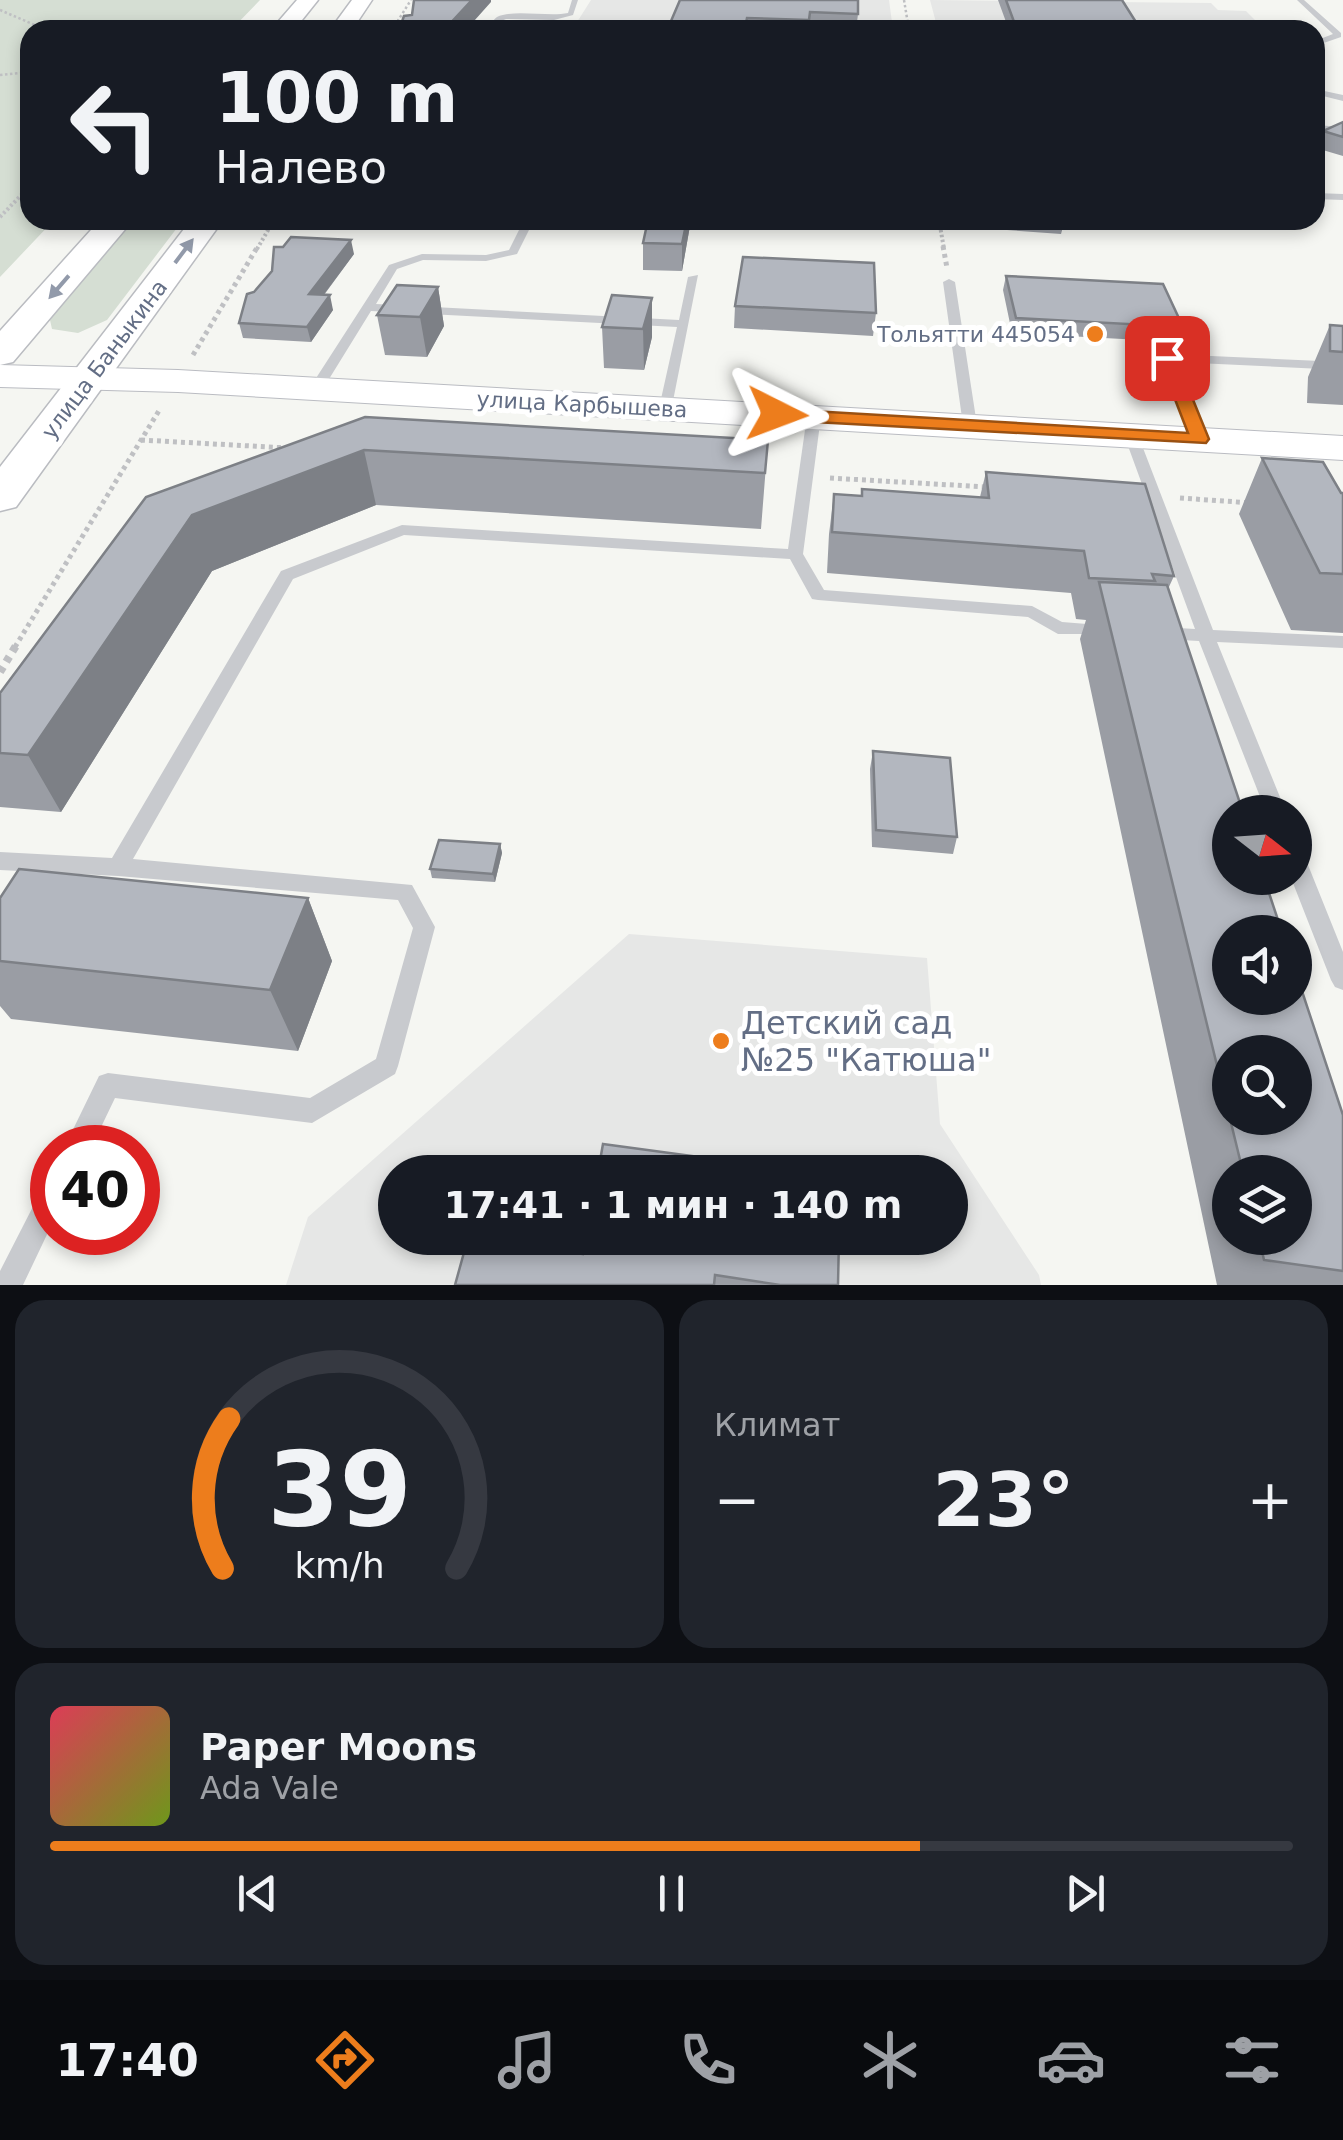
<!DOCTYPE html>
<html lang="ru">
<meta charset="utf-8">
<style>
body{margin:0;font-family:"DejaVu Sans",sans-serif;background:#20242c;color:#f1f3f6;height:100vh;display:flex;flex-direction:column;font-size:38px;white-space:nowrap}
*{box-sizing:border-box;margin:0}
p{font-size:32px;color:#9ea1a6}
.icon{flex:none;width:55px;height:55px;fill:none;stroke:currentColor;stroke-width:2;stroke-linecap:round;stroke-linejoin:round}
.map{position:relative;height:1285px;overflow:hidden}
.details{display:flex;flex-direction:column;gap:15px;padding:15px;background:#0d0f14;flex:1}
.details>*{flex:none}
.banner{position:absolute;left:20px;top:20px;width:1305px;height:210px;border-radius:30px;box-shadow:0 5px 15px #0003;background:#171b24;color:#f1f3f6;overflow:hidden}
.needle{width:65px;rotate:107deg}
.controls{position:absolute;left:1212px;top:795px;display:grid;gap:20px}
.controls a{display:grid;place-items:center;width:100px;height:100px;border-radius:50%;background:#171b24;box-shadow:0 5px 15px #0003;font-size:50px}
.speed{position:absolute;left:30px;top:1125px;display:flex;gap:20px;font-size:50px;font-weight:700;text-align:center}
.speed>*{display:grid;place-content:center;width:130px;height:130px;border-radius:50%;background:#171b24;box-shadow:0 5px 15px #0003;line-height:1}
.speed .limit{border:15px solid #d22;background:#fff;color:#111}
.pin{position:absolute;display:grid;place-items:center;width:85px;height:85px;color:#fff;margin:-42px;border-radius:20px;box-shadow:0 5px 15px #0006}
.me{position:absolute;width:110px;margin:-55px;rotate:93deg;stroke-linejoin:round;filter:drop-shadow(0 0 8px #0008)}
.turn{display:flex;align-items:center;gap:35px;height:210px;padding:0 30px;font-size:45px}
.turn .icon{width:130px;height:130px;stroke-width:2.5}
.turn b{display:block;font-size:70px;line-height:85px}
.big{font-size:75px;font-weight:700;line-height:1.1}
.details .tile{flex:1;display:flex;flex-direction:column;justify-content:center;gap:15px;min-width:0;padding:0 35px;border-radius:30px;background:#20242c}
.details .dial{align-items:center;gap:0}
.dial svg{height:260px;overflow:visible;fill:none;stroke:#363941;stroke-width:7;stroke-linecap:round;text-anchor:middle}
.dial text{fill:#f1f3f6;stroke:none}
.song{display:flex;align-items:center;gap:30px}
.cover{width:120px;height:120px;border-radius:15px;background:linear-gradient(135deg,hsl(350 70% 55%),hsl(80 70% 35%))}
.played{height:10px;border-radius:5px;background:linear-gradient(90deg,#ed7d1c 70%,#363941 70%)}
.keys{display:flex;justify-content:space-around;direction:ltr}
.heat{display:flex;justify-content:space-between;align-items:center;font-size:55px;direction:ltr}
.details .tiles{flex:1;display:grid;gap:15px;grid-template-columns:1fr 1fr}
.tile:last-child{grid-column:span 2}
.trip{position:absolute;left:378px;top:1155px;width:590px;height:100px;border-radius:50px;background:#171b24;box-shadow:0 5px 15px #0003;font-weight:700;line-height:100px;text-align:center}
.tabs{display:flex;height:160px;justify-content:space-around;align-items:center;background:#090b0e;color:#9ea1a6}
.tabs .icon{width:70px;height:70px}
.tabs .current{color:#ed7d1c}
.tabs b{font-size:45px;color:#f1f3f6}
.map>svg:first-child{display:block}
.built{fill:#e6e7e6;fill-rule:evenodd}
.green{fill:#d5ded3}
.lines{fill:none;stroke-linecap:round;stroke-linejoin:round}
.secondary-casing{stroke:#babcc2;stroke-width:2}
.primary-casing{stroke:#babcc1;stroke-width:3}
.path-far3{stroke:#bfc0c3;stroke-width:2.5;stroke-dasharray:2.5 2.5;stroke-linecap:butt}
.path-far2{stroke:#bfc0c3;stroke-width:4;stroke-dasharray:2.5 2.5;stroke-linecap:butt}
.path-far1{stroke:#bfc0c3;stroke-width:5;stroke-dasharray:4 4;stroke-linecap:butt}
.path{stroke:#bfc0c3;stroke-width:8;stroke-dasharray:6 6;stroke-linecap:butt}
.lane{fill:#c8cace;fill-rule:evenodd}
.secondary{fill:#fff;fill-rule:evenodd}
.primary{fill:#fff;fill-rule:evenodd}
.wall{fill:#9a9da4;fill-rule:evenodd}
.shaded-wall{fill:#7d8086}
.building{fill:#b3b7bf;stroke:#7d8086;stroke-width:2.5;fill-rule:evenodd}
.oneway{fill:#929aaa}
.route{fill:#ed7d1c;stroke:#9a5112;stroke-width:2.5}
.poi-dot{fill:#ed7d1c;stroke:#fff;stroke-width:4}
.labels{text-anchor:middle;stroke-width:10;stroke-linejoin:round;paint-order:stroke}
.far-poi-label{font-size:22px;fill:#636e85;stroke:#fff;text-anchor:end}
.far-street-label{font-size:22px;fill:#636e85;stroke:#fff}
.near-poi-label{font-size:32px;fill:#636e85;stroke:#fff;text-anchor:start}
</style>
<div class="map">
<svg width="1343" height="1285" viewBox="0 0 1343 1285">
<rect width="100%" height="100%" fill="#f5f6f2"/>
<path class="built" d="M591 0H889L893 30H572Z
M930 0 1211 3 1218 10 1246 11 1261 26 1248 30H938Z
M629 934 927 958 940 1124 1039 1275 1041 1285H286L308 1217ZM395 1172H950V1238H395Z"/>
<path class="green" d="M0 0H260L231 30H30V220H54L0 277Z
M133 220H183L107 320 78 333 52 329 50 320Z"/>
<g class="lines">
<g class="secondary-casing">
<path id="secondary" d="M0 365 178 370 1343 436V460L178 392 0 387Z"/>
</g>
<g class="primary-casing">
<path id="primary" d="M297 0H318L294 30H271Z
M352 0H372L352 30H330Z
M100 220H133L13 362 0 365V331Z
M191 220H223L16 507 0 511V467Z"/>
</g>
<path class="path-far3" d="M904 0 909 30
M0 10 46 30
M392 30 411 0
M0 75 30 72"/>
<path class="path-far2" d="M0 217 30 186
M939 220 944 249
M257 249 274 220"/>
<path class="path-far1" d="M943 246 947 268
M193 355 258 246
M141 440 288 448
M830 478 987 487
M1180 498 1252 503
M15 647 160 409"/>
<path class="path" d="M0 672 17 644"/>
<path class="lane" d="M572 0H578L573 15 554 20 506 19 501 21 493 30H485C488 27 494 19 497 17 512 9 549 17 568 13Z
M1297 0H1304L1341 33V37L1315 46V41L1333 34Z
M1315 89 1343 95V101L1315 94Z
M1315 125 1343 127V133L1315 131Z
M1315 193 1343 194V200L1315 199Z
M524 220H534L517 254 486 261 423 260 397 269 376 304 679 320 688 277 698 275 671 411 666 412 659 408 677 327 371 311 321 392H311L309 389 389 265 422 254 486 255 509 250Z
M949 279 955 282 977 425 970 429 963 425 943 282Z
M1167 354 1343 362V370L1175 362 1207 439 1200 443 1193 439 1161 358Z
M814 412 821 416 803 554 824 590 1032 606 1062 622 1112 626 1115 630 1112 634H1058L1028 617 818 600 812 599 790 559 404 535 293 579 133 859 412 885 435 927 398 1066 395 1074 312 1123 115 1098 91 1148H64L99 1076 108 1073 310 1098 376 1059 413 928 398 900 118 876 0 870V852L112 858 281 571 402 525 788 549 807 416Z
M1131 431 1138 435 1213 630 1343 636V648L1217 642 1286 812H1266L1199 641 1162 639 1153 633 1162 627 1195 629 1124 435Z
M1295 851 1302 854 1306 860 1343 952V990L1335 987 1331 980 1291 878H1295Z
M52 1183V1224L23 1285H0V1271L43 1187Z"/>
<use href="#secondary" class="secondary"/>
<use href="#primary" class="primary"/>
</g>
<path class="wall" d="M680 0 858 14 856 30H671V21Z
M998 0H1122L1141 30H1009Z
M1343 122V156L1316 148 1323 131Z
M648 220H691L682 271 643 270V243Z
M1005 220H1060L1063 227 1061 234 1007 230Z
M354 254 324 295 333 310 311 342 243 338 239 323 254 292 272 271Z
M1006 276 1183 327 1178 342 1012 333 1003 290Z
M438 287 444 326 427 357 385 355 377 315Z
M612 295 652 337 644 370 604 368 602 327Z
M735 306 876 313 873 336 734 328Z
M1330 325 1343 326V405L1307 403 1308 377Z
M365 417 768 440 761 529 376 505 212 571 61 812 0 807V693Z
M1262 458 1343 493V633L1291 630 1239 514Z
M986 472 1174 576 1168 589 1343 1115V1285H1217L1080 639 1086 620 1076 619 1071 593 827 573 829 534 834 494 861 496 980 497ZM1230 1172H1295V1238H1230Z
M873 751 957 837 953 854 872 847 870 769Z
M500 844 502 853 495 882 432 878 430 869Z
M0 898H308L332 961 298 1051 11 1019 0 1006Z
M583 1254 838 1285H455Z"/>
<path class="shaded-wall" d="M472 0H491V2L466 30H444Z
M687 220H691L682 271V244Z
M351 240 354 254 313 309 309 294Z
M438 287 444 326 427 357 420 317Z
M330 295 333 310 311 342 307 327Z
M652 298V337L644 370 643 329Z
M364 450 376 505 212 571 61 812 28 755 192 515Z
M500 844 502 853 495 882 493 874Z
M308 898 332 961 298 1051 270 990Z"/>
<path class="building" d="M414 0H472L444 30H399L404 16 412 15Z
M680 0H858V14L810 12 809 20 747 18 746 23 671 21Z
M1006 0H1122L1141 30H1017Z
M1343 122V137L1323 131Z
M648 220H687L682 244 643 243Z
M1008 220H1060L1063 227 1009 223Z
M291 237 351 240 309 294 330 295 307 327 239 323 247 294 254 292 272 271 274 247H283Z
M743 257 874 263 876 313 735 306Z
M1006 276 1163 284 1183 327 1016 318Z
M397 285 438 287 420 317 377 315Z
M612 295 652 298 643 329 602 327Z
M1330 325 1343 326V352L1330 351Z
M365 417 768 440 765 473 364 450 192 515 28 755 0 753V693L146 497Z
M1262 458 1323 462 1341 493H1343V574L1320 573Z
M986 472 1145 484 1174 576 1152 574 1155 581 1089 578 1084 551 832 532 834 494 862 496V489L989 498Z
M1099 582 1167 585 1243 812H1230V878H1264L1282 932H1230V998H1295V970L1343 1115V1271L1264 1260 1259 1238H1295V1172H1243ZM1230 1052H1295V1118H1230Z
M873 751 950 758 957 837 876 830Z
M439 840 500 844 493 874 430 869Z
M19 869 308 898 270 990 0 961V898Z
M603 1144 810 1172H598Z
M468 1238H480L583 1254 586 1238H839L838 1285H780L715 1275 714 1285H455Z"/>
<defs><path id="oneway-solid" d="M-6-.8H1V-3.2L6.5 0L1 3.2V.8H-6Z" transform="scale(2.5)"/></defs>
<g class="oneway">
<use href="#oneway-solid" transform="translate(184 251) rotate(-53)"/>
<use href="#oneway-solid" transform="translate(59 287) rotate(131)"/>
</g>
<path class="route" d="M1167 353 1176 358 1209 439 1206 443 777 420 768 414 777 409 1188 433 1159 358Z"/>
<g class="poi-dot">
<circle cx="1095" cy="334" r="10"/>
<circle cx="721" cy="1041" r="10"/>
</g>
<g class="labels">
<g class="far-poi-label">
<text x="1075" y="342">Тольятти 445054</text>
</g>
<g class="far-street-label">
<text transform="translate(104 359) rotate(-53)" y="8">улица Баныкина</text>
<text transform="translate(582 404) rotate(3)" y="8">улица Карбышева</text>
</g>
<g class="near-poi-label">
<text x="741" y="1034">Детский сад<tspan x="741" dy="37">№25 "Катюша"</tspan></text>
</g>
</g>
</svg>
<div class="controls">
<a><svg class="needle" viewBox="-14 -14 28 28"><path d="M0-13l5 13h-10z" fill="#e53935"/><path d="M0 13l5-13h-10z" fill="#9ea1a6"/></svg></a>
<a><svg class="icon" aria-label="sound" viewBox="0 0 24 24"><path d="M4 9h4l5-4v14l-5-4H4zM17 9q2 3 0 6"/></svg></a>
<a><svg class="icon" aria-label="search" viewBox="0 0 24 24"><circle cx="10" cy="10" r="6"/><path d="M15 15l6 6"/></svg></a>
<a><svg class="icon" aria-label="layers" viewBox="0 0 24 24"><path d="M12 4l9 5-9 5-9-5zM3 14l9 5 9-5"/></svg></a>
</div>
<div class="speed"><div class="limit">40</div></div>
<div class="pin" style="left:1167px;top:358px;background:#d93025"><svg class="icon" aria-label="arrive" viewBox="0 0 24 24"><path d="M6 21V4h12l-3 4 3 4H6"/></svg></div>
<svg class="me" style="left:777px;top:414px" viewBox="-20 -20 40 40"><path d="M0-17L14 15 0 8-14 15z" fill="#ed7d1c" stroke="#fff" stroke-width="4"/></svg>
<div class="trip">17:41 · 1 мин · 140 m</div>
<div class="banner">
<div class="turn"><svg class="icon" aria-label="left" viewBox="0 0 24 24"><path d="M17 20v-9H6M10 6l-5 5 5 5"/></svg><div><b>100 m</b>Налево</div></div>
</div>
</div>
<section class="details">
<div class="tiles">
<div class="tile dial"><svg viewBox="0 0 100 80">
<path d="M14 69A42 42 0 1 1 86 69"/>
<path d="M14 69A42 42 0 0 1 16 23" stroke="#ed7d1c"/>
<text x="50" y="56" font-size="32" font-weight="700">39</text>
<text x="50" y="72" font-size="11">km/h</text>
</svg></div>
<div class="tile"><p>Климат</p>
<div class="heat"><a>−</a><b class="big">23°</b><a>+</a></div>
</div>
<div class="tile">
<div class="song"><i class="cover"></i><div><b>Paper Moons</b><p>Ada Vale</p></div></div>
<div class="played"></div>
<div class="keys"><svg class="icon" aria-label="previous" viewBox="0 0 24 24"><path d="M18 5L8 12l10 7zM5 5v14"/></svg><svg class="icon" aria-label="pause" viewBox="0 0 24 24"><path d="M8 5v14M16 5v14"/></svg><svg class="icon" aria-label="next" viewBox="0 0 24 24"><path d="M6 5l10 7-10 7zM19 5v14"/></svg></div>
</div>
</div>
</section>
<nav class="tabs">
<b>17:40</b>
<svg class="icon current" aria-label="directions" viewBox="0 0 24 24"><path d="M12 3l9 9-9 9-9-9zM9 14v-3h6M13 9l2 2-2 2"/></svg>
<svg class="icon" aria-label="music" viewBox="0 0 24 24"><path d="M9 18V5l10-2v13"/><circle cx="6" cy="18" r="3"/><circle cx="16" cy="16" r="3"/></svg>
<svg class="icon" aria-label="phone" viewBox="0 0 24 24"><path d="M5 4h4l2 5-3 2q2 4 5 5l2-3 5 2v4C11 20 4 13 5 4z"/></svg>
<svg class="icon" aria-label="climate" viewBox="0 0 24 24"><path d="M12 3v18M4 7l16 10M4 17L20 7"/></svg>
<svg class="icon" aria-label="car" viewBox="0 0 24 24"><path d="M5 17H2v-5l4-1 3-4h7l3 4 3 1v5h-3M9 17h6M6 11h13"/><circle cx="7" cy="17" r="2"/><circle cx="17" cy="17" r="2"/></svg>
<svg class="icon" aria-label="filters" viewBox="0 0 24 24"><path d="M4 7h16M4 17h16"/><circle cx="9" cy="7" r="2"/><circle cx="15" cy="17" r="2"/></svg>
</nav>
